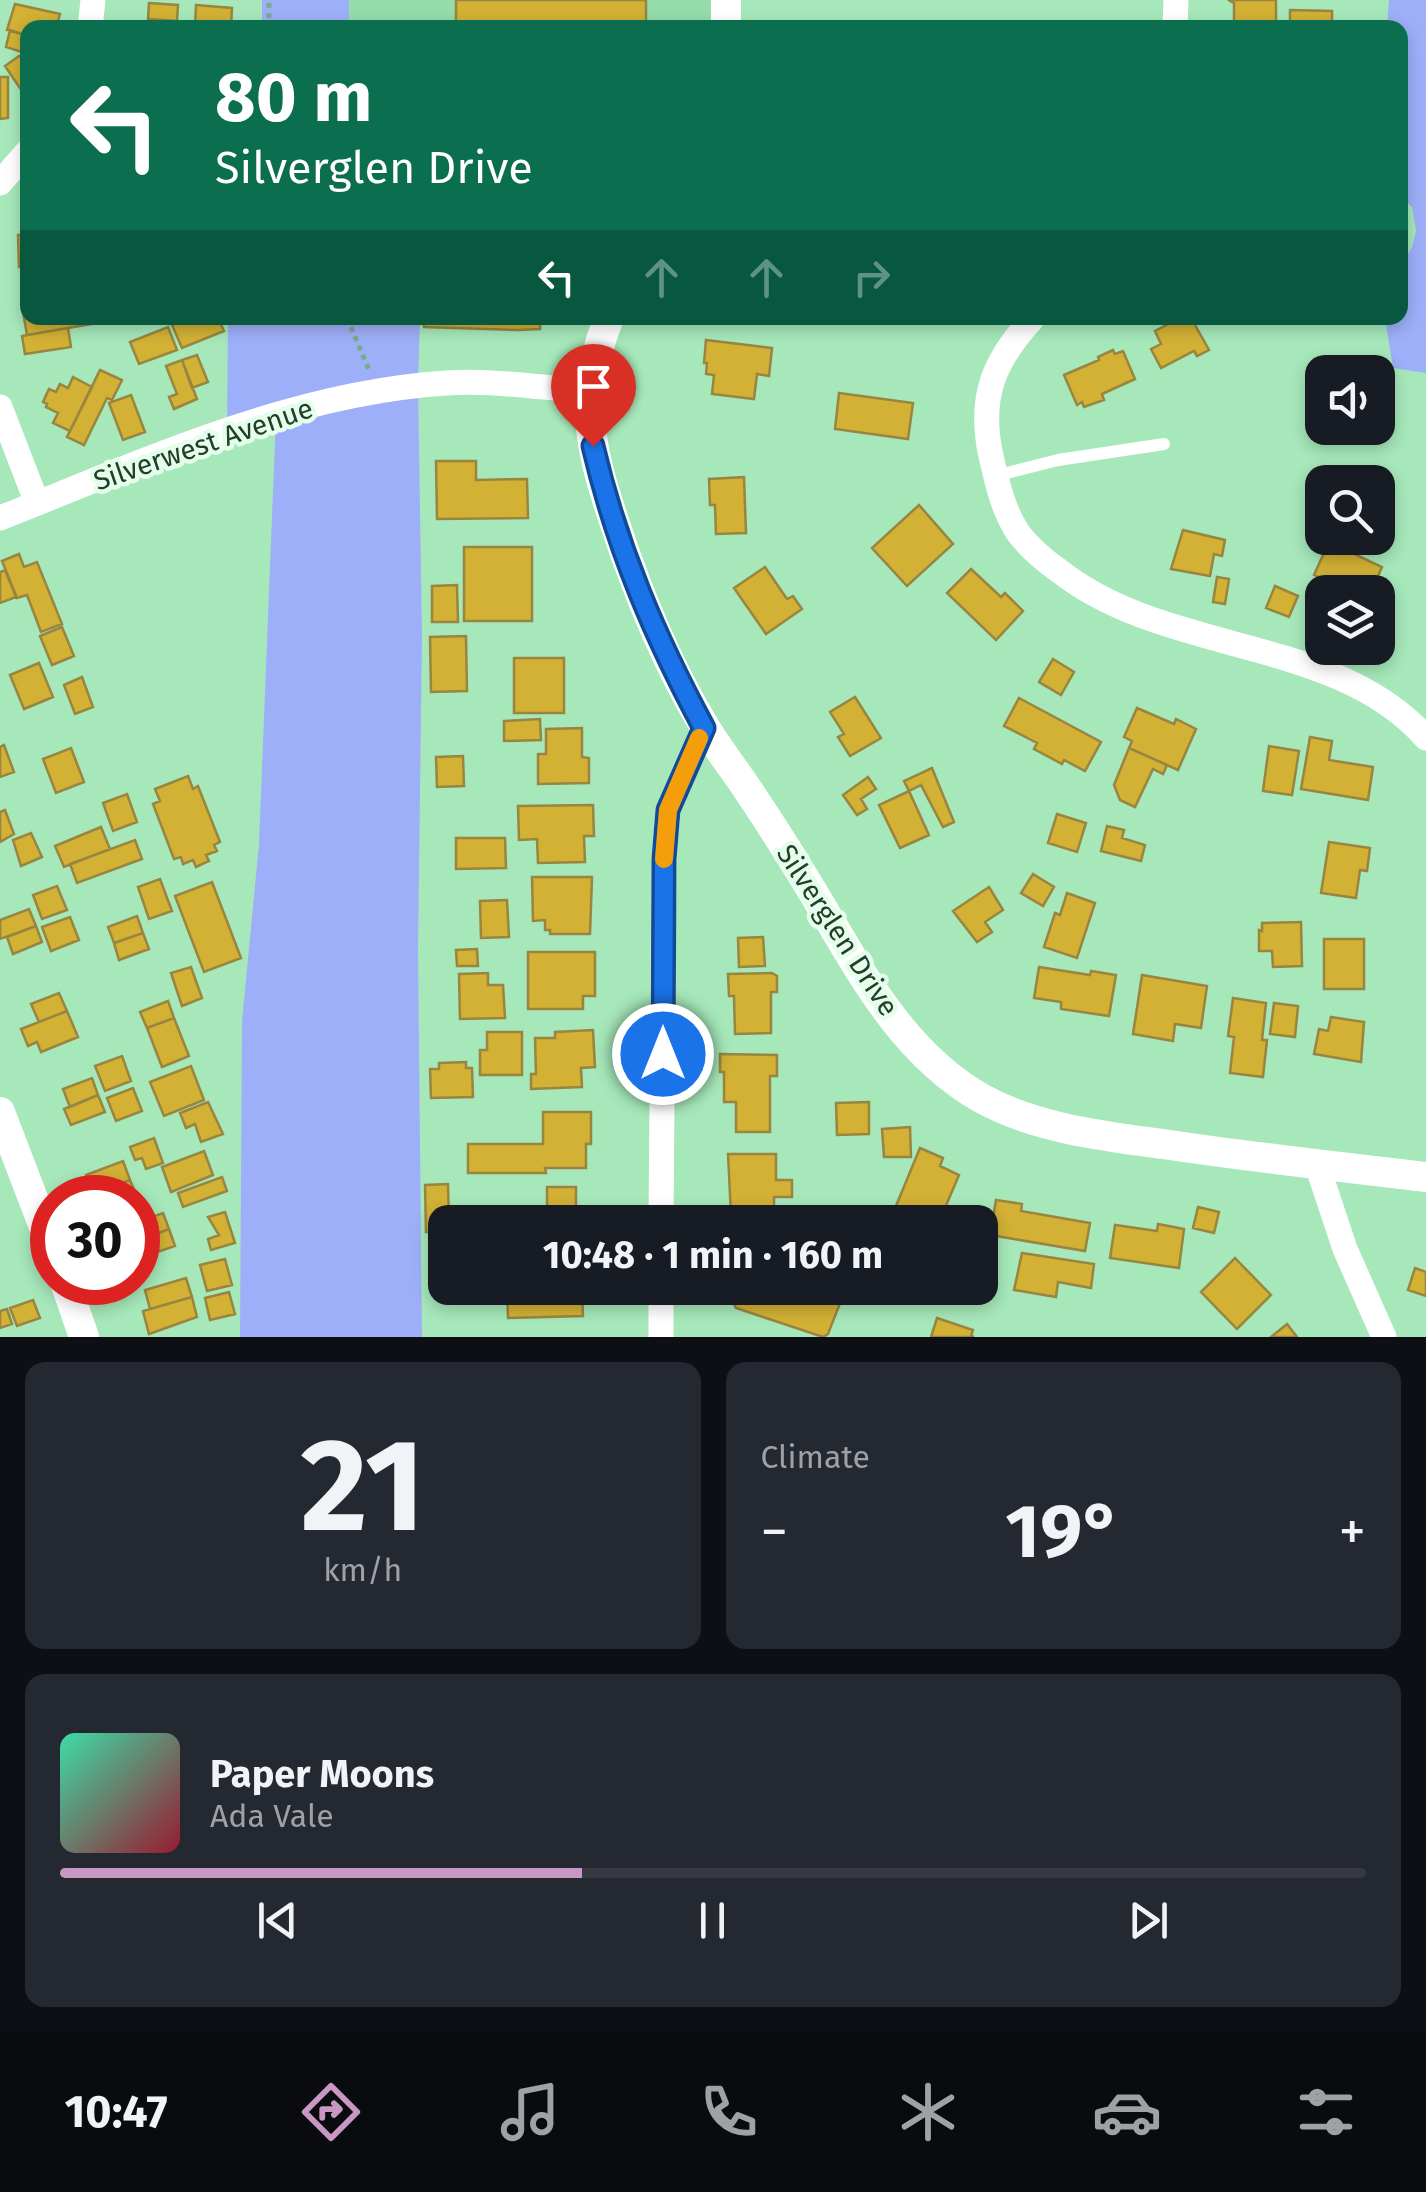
<!DOCTYPE html>
<meta charset="utf-8">
<style>
body{margin:0;font-family:"Fira Sans",sans-serif;background:#242831;color:#f1f3f6;height:100vh;display:flex;flex-direction:column;font-size:38px;white-space:nowrap}
*{box-sizing:border-box;margin:0}
p{font-size:32px;color:#9ea1a6}
.icon{flex:none;width:55px;height:55px;fill:none;stroke:currentColor;stroke-width:2;stroke-linecap:round;stroke-linejoin:round}
.map{position:relative;height:1337px;overflow:hidden}
.drawer{display:flex;flex-direction:column;gap:25px;padding:25px;background:#0d0f14;flex:1}
.drawer>*{flex:none}
.top-card{position:absolute;left:20px;top:20px;width:1388px;height:305px;border-radius:20px;box-shadow:0 5px 15px #0003;background:#0b6e4f;color:#fff;overflow:hidden}
.tools{position:absolute;left:1305px;top:355px;display:grid;gap:20px}
.tools a{display:grid;place-items:center;width:90px;height:90px;border-radius:20px;background:#171b24;box-shadow:0 5px 15px #0003;font-size:50px}
.speed{position:absolute;left:30px;top:1175px;display:flex;gap:20px;font-size:50px;font-weight:700;text-align:center}
.speed>*{display:grid;place-content:center;width:130px;height:130px;border-radius:50%;background:#171b24;box-shadow:0 5px 15px #0003;line-height:1}
.speed .limit{border:15px solid #d22;background:#fff;color:#111}
.pin{position:absolute;display:grid;place-items:center;width:85px;height:85px;color:#fff;margin:-102px -42px;border-radius:50% 50% 50% 0;rotate:-45deg;box-shadow:0 0 10px #0007}
.pin .icon{rotate:45deg}
.me{position:absolute;width:110px;margin:-55px;rotate:0deg;stroke-linejoin:round;filter:drop-shadow(0 0 8px #0008)}
.turn{display:flex;align-items:center;gap:35px;height:210px;padding:0 30px;font-size:45px}
.turn .icon{width:130px;height:130px;stroke-width:2.5}
.turn b{display:block;font-size:70px;line-height:85px}
.lanes{display:flex;align-items:center;height:95px;padding:0 30px;background:#0003;justify-content:center;gap:50px;direction:ltr}
.lanes .off{opacity:.35}
.big{font-size:75px;font-weight:700;line-height:1.1}
.drawer .card{flex:1;display:flex;flex-direction:column;justify-content:center;gap:15px;min-width:0;padding:0 35px;border-radius:20px;background:#242831}
.drawer .dial{align-items:center;gap:0}
.dial b{font-size:130px;line-height:1}
.song{display:flex;align-items:center;gap:30px}
.cover{width:120px;height:120px;border-radius:15px;background:linear-gradient(135deg,hsl(160 70% 55%),hsl(350 70% 35%))}
.played{height:10px;border-radius:5px;background:linear-gradient(90deg,#c897c4 40%,#363941 40%)}
.keys{display:flex;justify-content:space-around;direction:ltr}
.heat{display:flex;justify-content:space-between;align-items:center;font-size:55px;direction:ltr}
.drawer .tiles{flex:1;display:grid;gap:25px;grid-template-columns:1fr 1fr}
.card:last-child{grid-column:span 2}
.trip{position:absolute;left:428px;top:1205px;width:570px;height:100px;border-radius:20px;background:#171b24;box-shadow:0 5px 15px #0003;font-weight:700;line-height:100px;text-align:center}
.menu{display:flex;height:160px;justify-content:space-around;align-items:center;background:#090b0e;color:#9ea1a6}
.menu .icon{width:70px;height:70px}
.menu .selected{color:#c897c4}
.menu b{font-size:45px;color:#f1f3f6}
.map>svg:first-child{display:block}
.built{fill:#94ddab}
.green{fill:#9eaff9}
.building{fill:#d2b135;stroke:#988540;stroke-width:2.5}
.lines{fill:none;stroke-linecap:round;stroke-linejoin:round}
.path{stroke:#78ac88;stroke-width:5;stroke-dasharray:5 5;stroke-linecap:butt}
.service{stroke:#fff;stroke-width:12}
.minor{stroke:#fff;stroke-width:25}
.tertiary{stroke:#fff;stroke-width:30}
.route-casing{stroke:#114b97;stroke-width:25}
.route{stroke:#1a73e8;stroke-width:18}
.slow{stroke:#f59e0b;stroke-width:18}
.labels{text-anchor:middle;stroke-width:9;stroke-linejoin:round;paint-order:stroke}
.street-label{font-size:28px;fill:#243e2c;stroke:#e4feeb}
</style>
<div class="map">
<svg width="1426" height="1337" viewBox="0 0 1426 1337">
<rect width="100%" height="100%" fill="#a6e8ba"/>
<path class="built" d="M349 0H727L726 27 349 28Z"/>
<path class="green" d="M262 0H349V27H262Z
M1389 0H1426V373L1393 368 1385 318H1400V267L1412 247 1416 231 1412 207 1400 196V28L1387 27Z
M228 318H420L418 385 422 635 418 950 422 1337H240L242 1021 259 844 276 415 227 431Z"/>
<path class="building" d="M456 0H646V28H456Z
M1228 0H1276V28H1234V3Z
M149 3 178 5 177 21 148 19Z
M15 4 60 14 56 28H28V36L7 30Z
M196 5 232 8 231 28H195Z
M1290 10 1332 11V28H1290Z
M10 30 28 36V54L6 47Z
M19 56 28 58 26 97 5 66Z
M0 77H8V118L0 119Z
M18 235H28V266L19 267Z
M23 312H28V318H102L103 322 27 335Z
M190 318H218L224 331 182 348 172 325Z
M424 318H546V321H540V329L519 330 424 327Z
M1180 318 1182 320 1191 318 1209 350 1197 356 1194 351 1161 368 1151 349 1161 344 1155 331Z
M168 327 177 350 139 364 130 342Z
M68 328 71 347 25 354 22 336Z
M706 340 772 348 769 376 757 374 754 399 712 394 714 375 706 374 707 363H704Z
M1113 350 1115 354 1123 351 1135 379 1102 394 1104 400 1084 407 1082 402 1077 405 1064 375 1099 360 1098 357Z
M197 355 208 382 192 388 182 360Z
M182 360 197 399 174 409 169 397 177 394 166 366Z
M100 370 122 380 112 400 107 398 84 445 67 437Z
M73 377 92 387 70 431 53 423 58 413 46 407 47 404 43 402 49 389 56 392 60 384 68 388Z
M839 393 913 403 908 439 835 429Z
M131 395 145 432 123 440 109 403Z
M436 461H476V480L527 479 528 518 437 519Z
M744 477 746 533 716 534 715 505H710L709 479Z
M919 505 953 544 907 586 872 548Z
M1183 530 1225 540 1222 556 1214 554 1210 576 1171 569Z
M1329 542 1382 567 1371 592H1351L1314 575Z
M464 547H532V621H464Z
M19 554 24 567 37 562 62 624 41 632 27 595 17 598 2 561Z
M765 567 787 599 793 596 802 609 766 634 734 588Z
M971 569 1001 597 1005 593 1023 611 996 640 947 593Z
M5 570 16 597 0 603V572Z
M1217 577 1229 579 1225 604 1213 602Z
M457 585 458 622H432V586Z
M1275 586 1298 596 1289 617 1266 608Z
M62 627 74 656 52 665 40 636Z
M466 636 467 691 431 692 430 637Z
M514 658H564V713H514Z
M1053 659 1074 672 1061 695 1039 682Z
M39 663 53 697 24 709 10 675Z
M82 677 93 707 75 714 64 685Z
M855 697 881 738 850 756 838 737 844 734 830 712Z
M1019 698 1101 742 1085 771 1064 760 1062 764 1034 749 1037 743 1004 726Z
M1137 708 1174 724 1176 719 1196 729 1178 770 1129 748 1132 741 1124 737Z
M540 719 541 740 504 741V721Z
M582 728V757L589 758V783L538 784V754H546V729Z
M1310 737 1332 741 1329 760 1373 767 1368 800 1301 789Z
M4 745 14 772 0 777V747Z
M1269 746 1299 751 1292 795 1263 791Z
M71 748 84 782 56 793 43 759Z
M1129 748 1167 765 1163 774 1153 769 1135 807 1120 800 1114 785Z
M463 756 464 786 437 787 436 757Z
M932 768 954 822 943 827 921 785 909 791 904 781Z
M188 776 193 789 198 786 220 842 214 845 217 851 206 855 209 861 196 867 193 860 183 864 181 857 174 859 153 804 160 801 155 789Z
M868 777 876 789 861 799 867 809 857 815 843 795Z
M909 791 929 835 900 848 879 805Z
M127 794 137 822 113 831 103 803Z
M593 805 594 836H584L585 862 538 863 537 839 519 840 518 806Z
M5 810 14 834 0 842V812Z
M1057 814 1086 823 1077 852 1048 843Z
M1107 826 1124 830 1122 838 1145 845 1141 861 1101 851Z
M101 827 110 849 64 867 55 846Z
M31 833 42 857 21 866 13 840Z
M456 838H505L506 868 456 869Z
M135 840 142 859 77 883 70 864Z
M1329 842 1370 848 1367 871 1360 870 1356 898 1321 893Z
M1033 874 1054 887 1043 906 1021 893Z
M532 877H592L590 934H550V930H545V920L533 921Z
M160 879 172 911 149 919 138 887Z
M212 882 241 958 204 972 175 896Z
M57 886 67 910 42 919 33 895Z
M989 887 1003 910 985 922 992 932 977 942 953 911Z
M1067 893 1095 903 1077 958 1044 947 1055 913 1060 915Z
M507 900 509 937 481 938 480 901Z
M29 909 36 926 0 939V920Z
M137 916 143 933 114 943 108 927Z
M70 917 79 940 51 951 42 927Z
M1301 922 1302 966 1273 967 1272 951H1259V930L1262 931V923Z
M36 926 42 942 13 954 7 937Z
M143 933 149 949 119 960 114 943Z
M763 937 765 966 739 967 738 938Z
M1324 939H1364V989H1324Z
M477 949 478 966H457L456 950Z
M528 952H595V996H583V1009H528Z
M191 967 202 998 182 1006 171 973Z
M1039 967 1090 975 1091 971 1116 975 1109 1016 1061 1009V1002L1034 998Z
M488 973V985H503L505 1018 460 1019 459 974Z
M772 973 777 976V992H771V1033L735 1034 734 996H729L728 974Z
M1142 975 1207 986 1201 1028 1175 1024 1173 1041 1133 1034Z
M59 993 67 1011 39 1022 31 1004Z
M1233 998 1266 1003 1262 1040H1267L1263 1077 1230 1073 1234 1037 1228 1036Z
M168 1001 174 1018 147 1028 140 1012Z
M1274 1003 1298 1006 1295 1037 1270 1034Z
M67 1011 78 1037 41 1052 37 1042 28 1046 21 1029Z
M1331 1017 1364 1022 1361 1062 1314 1054 1319 1029 1328 1031Z
M174 1018 189 1056 162 1067 147 1028Z
M593 1030 595 1067 581 1068 582 1087 531 1089V1074H536L535 1038H555V1032Z
M487 1032H522V1075H480V1050H487Z
M720 1054 777 1055V1076H770V1132H736V1102H724V1072H720Z
M122 1056 131 1081 105 1091 95 1066Z
M466 1062V1068H472L473 1097 431 1098 430 1069H439V1063Z
M191 1066 204 1100 164 1116 150 1082Z
M92 1078 98 1095 70 1107 63 1089Z
M133 1088 142 1111 116 1121 107 1098Z
M98 1095 105 1112 71 1125 64 1109Z
M208 1102 223 1134 201 1142 195 1124 186 1128 180 1113Z
M869 1102V1134L837 1135 836 1103Z
M543 1112H591V1144H586V1168H545L546 1173H468V1144H543Z
M910 1127 911 1157H884L882 1129Z
M154 1138 163 1163 146 1169 142 1158 135 1160 130 1147Z
M920 1148 943 1158 940 1166 959 1175 939 1222H898L891 1218Z
M204 1151 213 1175 171 1192 162 1167Z
M728 1154H776V1180H792V1197H774V1215H731Z
M123 1161 130 1180 93 1194 86 1175Z
M222 1177 227 1191 183 1207 178 1193Z
M130 1180 137 1196 105 1198 102 1190Z
M448 1184 449 1222H445V1239H439V1232H426L425 1185Z
M547 1187H576V1217H588V1222H493V1218L527 1219V1214H540L541 1219H547Z
M996 1200 1022 1204 1021 1211 1090 1223 1085 1251 990 1235Z
M1198 1207 1219 1212 1214 1233 1193 1228Z
M802 1211H829L828 1222H802Z
M225 1212 235 1243 211 1250 208 1239 219 1235 208 1217Z
M163 1213 169 1229 138 1241V1222Z
M1158 1224 1184 1229 1179 1268 1110 1258 1115 1225 1157 1231Z
M169 1229 175 1246 146 1256 141 1240Z
M1022 1253 1094 1264 1091 1288 1058 1282 1056 1297 1014 1290Z
M1235 1258 1271 1295 1237 1329 1201 1292Z
M225 1259 232 1285 207 1291 200 1265Z
M1415 1268 1426 1272V1296L1408 1290Z
M186 1278 192 1297 150 1309 145 1290Z
M545 1288H582L583 1316 508 1318 507 1290Z
M726 1288H773L813 1301 817 1288H846L828 1334 823 1337 736 1308Z
M229 1292 235 1314 210 1320 205 1298Z
M192 1297 197 1317 149 1334 143 1311Z
M33 1300 40 1318 17 1326 10 1308Z
M7 1309 12 1324 0 1328V1311Z
M937 1318 973 1330 971 1336 974 1337H931Z
M1287 1324 1297 1337H1271Z"/>
<g class="lines">
<path class="path" d="M269 28V0
M347 318 369 370"/>
<path class="service" d="M995 476 1058 460 1164 444"/>
<path class="minor" d="M90 28 93 0
M1175 28 1176 0
M0 183 28 151
M1033 318C994 360 978 397 991 456 997 482 1003 511 1019 534 1029 547 1044 560 1058 570 1166 656 1335 635 1426 738
M0 407 37 503
M0 518C143 462 290 393 446 383 494 380 542 388 591 391
M1317 1165 1345 1249 1384 1337
M661 1222 664 859 668 810 704 728
M661 1288V1337"/>
<path class="tertiary" d="M726 28V0
M609 318C597 347 589 382 590 413 591 451 603 488 615 524 638 594 665 660 703 724 717 748 735 770 750 793 768 820 786 848 803 876 853 956 895 1049 981 1098 1034 1128 1103 1136 1163 1144 1250 1157 1338 1167 1426 1177
M0 1112 52 1248
M65 1282 84 1337"/>
</g>
<g class="lines">
<g class="route-casing">
<path id="route" d="M593 446C617 548 655 637 704 728L668 810 664 859 663 1054"/>
</g>
<use href="#route" class="route"/>
<path class="slow" d="M664 859 668 810 699 738"/>
</g>
<g class="labels">
<g class="street-label">
<text transform="translate(203 444) rotate(-19)" y="10">Silverwest Avenue</text>
<text transform="translate(838 930) rotate(57)" y="10">Silverglen Drive</text>
</g>
</g>
</svg>
<div class="tools">
<a><svg class="icon" aria-label="sound" viewBox="0 0 24 24"><path d="M4 9h4l5-4v14l-5-4H4zM17 9q2 3 0 6"/></svg></a>
<a><svg class="icon" aria-label="search" viewBox="0 0 24 24"><circle cx="10" cy="10" r="6"/><path d="M15 15l6 6"/></svg></a>
<a><svg class="icon" aria-label="layers" viewBox="0 0 24 24"><path d="M12 4l9 5-9 5-9-5zM3 14l9 5 9-5"/></svg></a>
</div>
<div class="speed"><div class="limit">30</div></div>
<div class="pin" style="left:593px;top:446px;background:#d93025"><svg class="icon" aria-label="arrive" viewBox="0 0 24 24"><path d="M6 21V4h12l-3 4 3 4H6"/></svg></div>
<svg class="me" style="left:663px;top:1054px" viewBox="-20 -20 40 40"><circle r="17" fill="#1a73e8" stroke="#fff" stroke-width="3"/><path d="M0-11L8 9 0 5-8 9z" fill="#fff"/></svg>
<div class="trip">10:48 · 1 min · 160 m</div>
<div class="top-card">
<div class="turn"><svg class="icon" aria-label="left" viewBox="0 0 24 24"><path d="M17 20v-9H6M10 6l-5 5 5 5"/></svg><div><b>80 m</b>Silverglen Drive</div></div>
<div class="lanes"><svg class="icon" aria-label="left" viewBox="0 0 24 24"><path d="M17 20v-9H6M10 6l-5 5 5 5"/></svg><svg class="icon off" aria-label="ahead" viewBox="0 0 24 24"><path d="M12 20V5M6 11l6-6 6 6"/></svg><svg class="icon off" aria-label="ahead" viewBox="0 0 24 24"><path d="M12 20V5M6 11l6-6 6 6"/></svg><svg class="icon off" aria-label="right" viewBox="0 0 24 24"><path d="M7 20v-9h11M14 6l5 5-5 5"/></svg></div>
</div>
</div>
<section class="drawer">
<div class="tiles">
<div class="card dial"><b>21</b><p>km/h</p></div>
<div class="card"><p>Climate</p>
<div class="heat"><a>−</a><b class="big">19°</b><a>+</a></div>
</div>
<div class="card">
<div class="song"><i class="cover"></i><div><b>Paper Moons</b><p>Ada Vale</p></div></div>
<div class="played"></div>
<div class="keys"><svg class="icon" aria-label="previous" viewBox="0 0 24 24"><path d="M18 5L8 12l10 7zM5 5v14"/></svg><svg class="icon" aria-label="pause" viewBox="0 0 24 24"><path d="M8 5v14M16 5v14"/></svg><svg class="icon" aria-label="next" viewBox="0 0 24 24"><path d="M6 5l10 7-10 7zM19 5v14"/></svg></div>
</div>
</div>
</section>
<nav class="menu">
<b>10:47</b>
<svg class="icon selected" aria-label="directions" viewBox="0 0 24 24"><path d="M12 3l9 9-9 9-9-9zM9 14v-3h6M13 9l2 2-2 2"/></svg>
<svg class="icon" aria-label="music" viewBox="0 0 24 24"><path d="M9 18V5l10-2v13"/><circle cx="6" cy="18" r="3"/><circle cx="16" cy="16" r="3"/></svg>
<svg class="icon" aria-label="phone" viewBox="0 0 24 24"><path d="M5 4h4l2 5-3 2q2 4 5 5l2-3 5 2v4C11 20 4 13 5 4z"/></svg>
<svg class="icon" aria-label="climate" viewBox="0 0 24 24"><path d="M12 3v18M4 7l16 10M4 17L20 7"/></svg>
<svg class="icon" aria-label="car" viewBox="0 0 24 24"><path d="M5 17H2v-5l4-1 3-4h7l3 4 3 1v5h-3M9 17h6M6 11h13"/><circle cx="7" cy="17" r="2"/><circle cx="17" cy="17" r="2"/></svg>
<svg class="icon" aria-label="filters" viewBox="0 0 24 24"><path d="M4 7h16M4 17h16"/><circle cx="9" cy="7" r="2"/><circle cx="15" cy="17" r="2"/></svg>
</nav>
